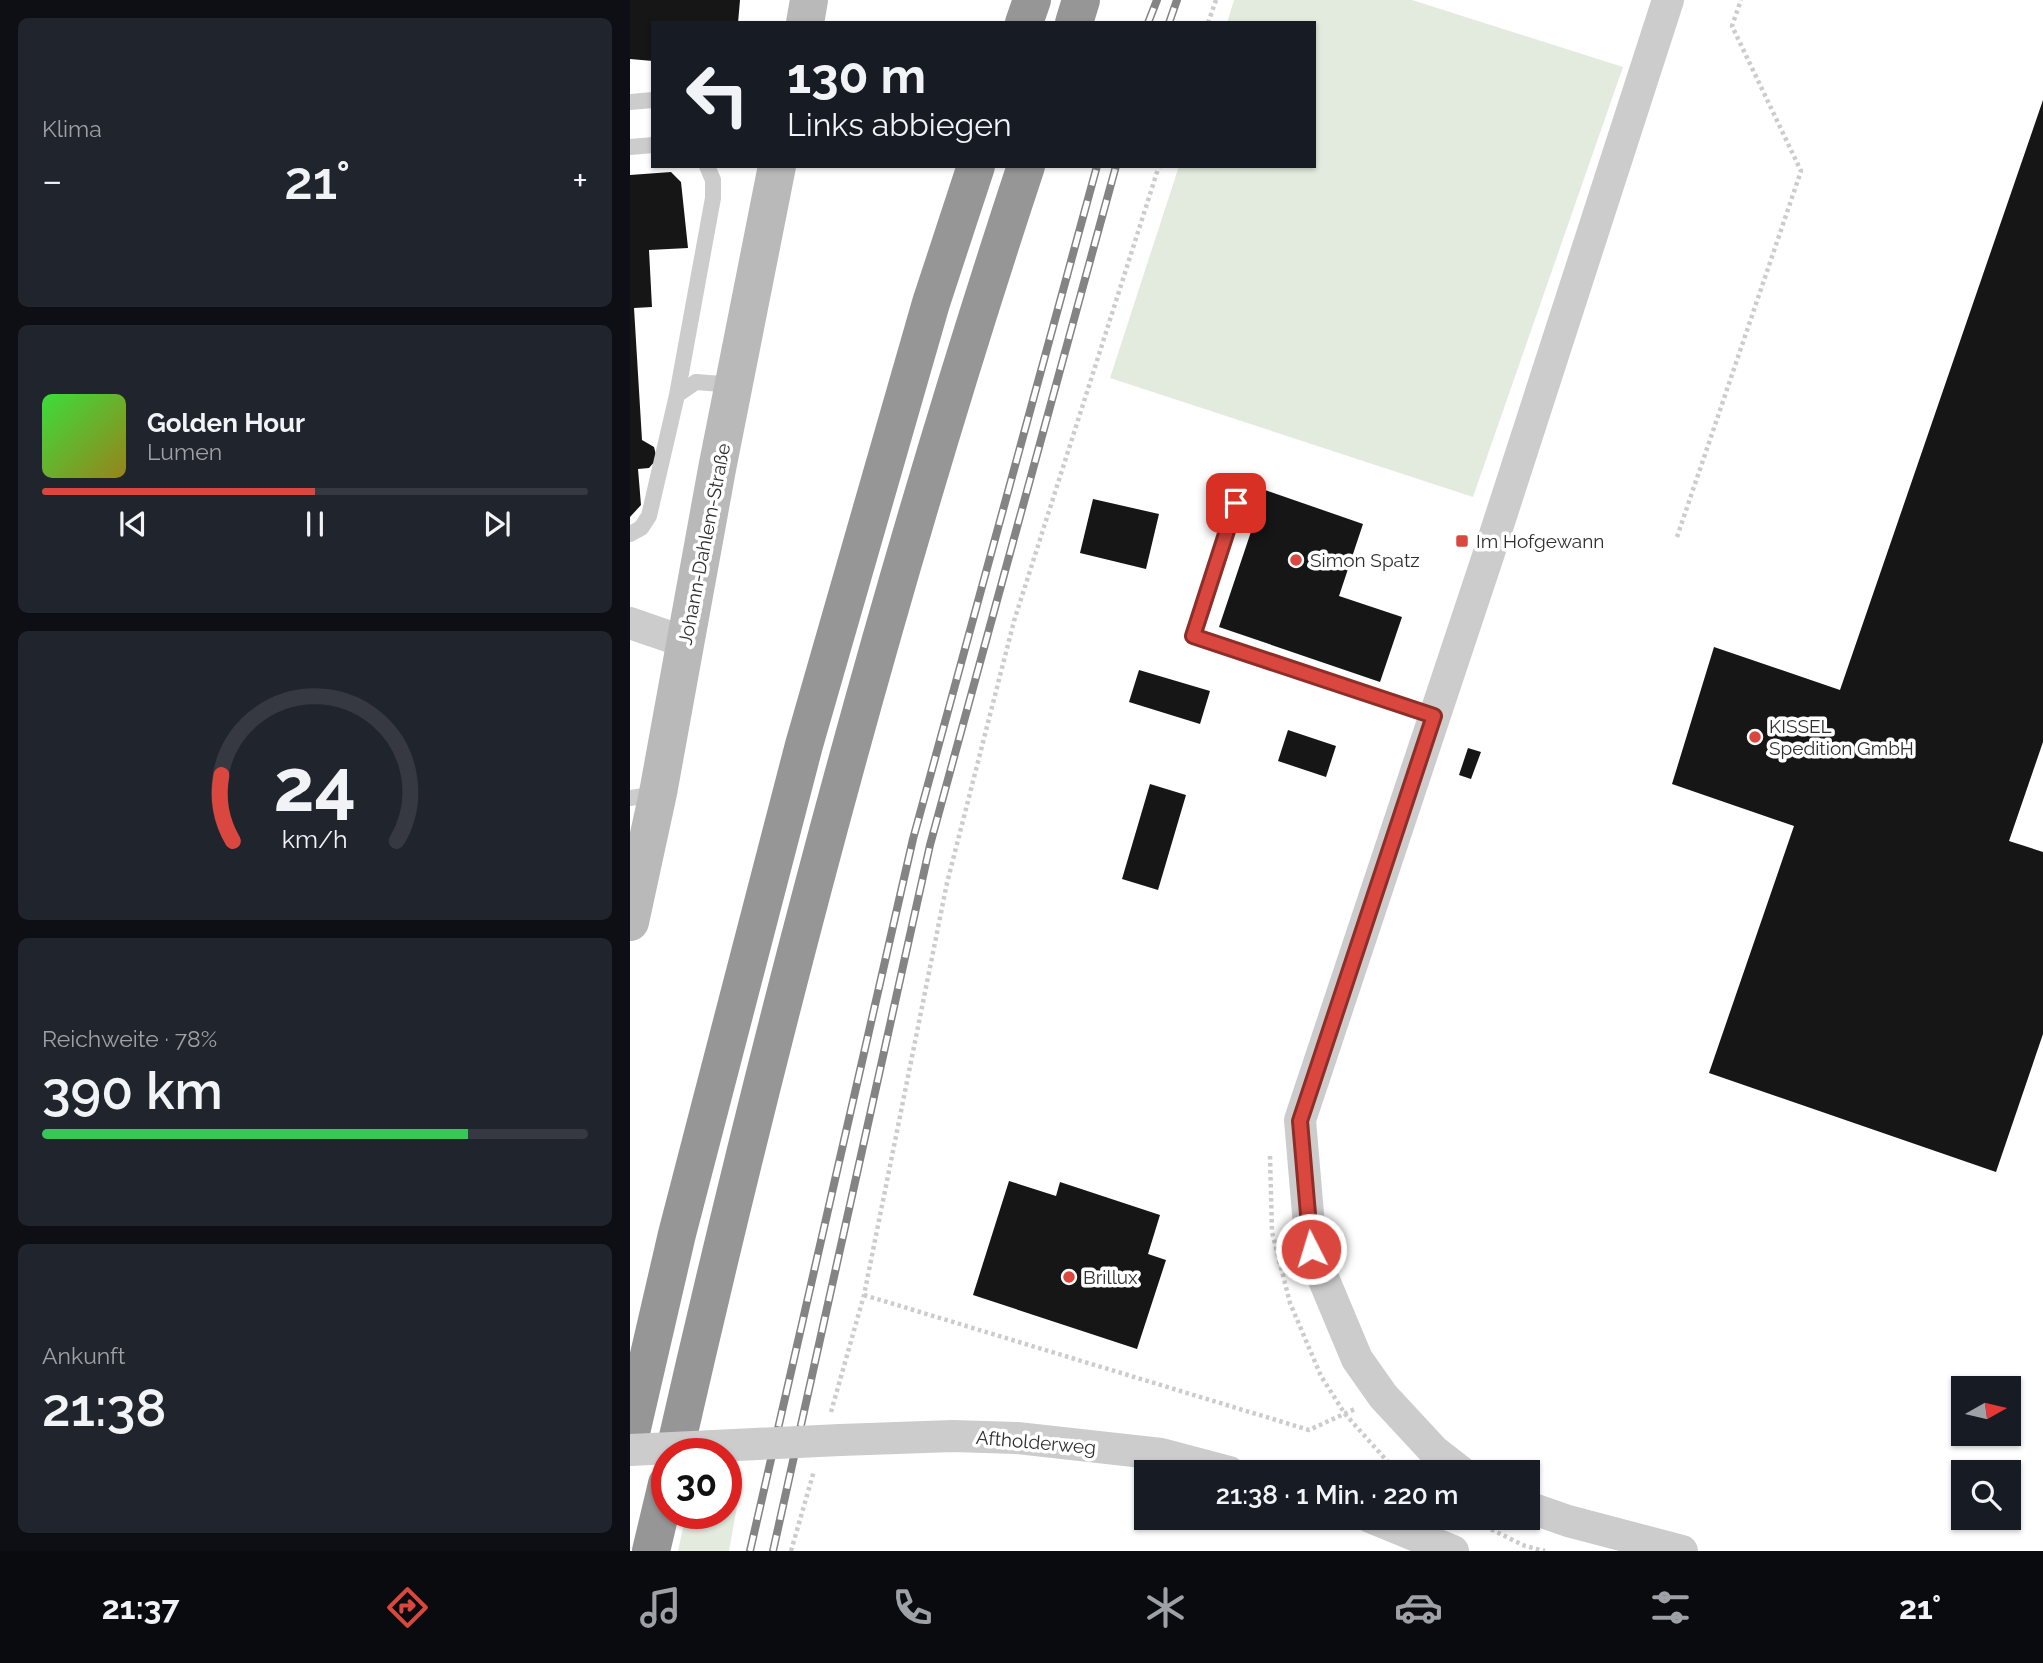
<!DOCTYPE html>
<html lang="de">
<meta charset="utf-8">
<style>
body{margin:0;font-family:Raleway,sans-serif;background:#20242c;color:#f1f3f6;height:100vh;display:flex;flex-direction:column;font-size:26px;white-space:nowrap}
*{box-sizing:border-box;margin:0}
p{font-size:23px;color:#9ea1a6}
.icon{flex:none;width:38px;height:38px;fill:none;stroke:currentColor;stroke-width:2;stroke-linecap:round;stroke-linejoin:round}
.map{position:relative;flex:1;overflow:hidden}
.drawer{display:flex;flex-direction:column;gap:18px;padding:18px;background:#0d0f14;width:630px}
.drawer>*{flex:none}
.top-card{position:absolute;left:21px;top:21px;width:665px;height:147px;border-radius:0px;box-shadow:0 2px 5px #0004;background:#171b24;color:#f1f3f6;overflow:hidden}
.needle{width:46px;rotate:82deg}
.fabs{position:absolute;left:1321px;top:1376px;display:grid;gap:14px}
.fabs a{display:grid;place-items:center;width:70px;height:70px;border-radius:0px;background:#171b24;box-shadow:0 2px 5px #0004;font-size:35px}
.speed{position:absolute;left:21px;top:1438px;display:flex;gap:14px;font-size:35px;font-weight:700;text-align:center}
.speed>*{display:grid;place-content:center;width:91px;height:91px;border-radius:50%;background:#171b24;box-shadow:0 2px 5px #0004;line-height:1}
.speed .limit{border:10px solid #d22;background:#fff;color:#111}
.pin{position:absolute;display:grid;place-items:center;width:60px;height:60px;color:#fff;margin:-30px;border-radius:14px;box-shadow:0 4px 10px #0006}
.me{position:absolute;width:77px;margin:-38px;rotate:355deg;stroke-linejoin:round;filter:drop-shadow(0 0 5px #0008)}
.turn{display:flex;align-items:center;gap:24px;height:147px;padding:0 21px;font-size:32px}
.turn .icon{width:91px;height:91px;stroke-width:2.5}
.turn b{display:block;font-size:49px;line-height:60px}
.big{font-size:52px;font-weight:600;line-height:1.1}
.drawer .tile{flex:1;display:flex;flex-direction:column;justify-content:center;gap:10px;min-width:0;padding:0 24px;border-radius:10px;background:#20242c}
.drawer .dial{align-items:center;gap:0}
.dial svg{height:182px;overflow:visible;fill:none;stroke:#363941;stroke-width:7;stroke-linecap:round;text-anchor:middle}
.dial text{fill:#f1f3f6;stroke:none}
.song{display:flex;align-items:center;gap:21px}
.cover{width:84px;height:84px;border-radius:10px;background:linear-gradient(135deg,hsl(120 70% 55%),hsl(50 70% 35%))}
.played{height:7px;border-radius:4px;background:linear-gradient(90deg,#d9473e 50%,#363941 50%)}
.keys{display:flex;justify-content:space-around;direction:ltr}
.heat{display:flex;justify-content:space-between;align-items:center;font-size:38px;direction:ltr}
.charge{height:10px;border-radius:5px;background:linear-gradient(90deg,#34c759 78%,#363941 0)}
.trip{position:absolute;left:504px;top:1460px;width:406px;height:70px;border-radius:0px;background:#171b24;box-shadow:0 2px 5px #0004;font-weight:600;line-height:70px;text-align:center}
.menu{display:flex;height:112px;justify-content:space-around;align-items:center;background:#090b0e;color:#9ea1a6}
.menu .icon{width:49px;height:49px}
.menu .current{color:#d9473e}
.menu b{font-size:32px;color:#f1f3f6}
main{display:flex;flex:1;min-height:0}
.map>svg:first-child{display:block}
.green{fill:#e3ebde}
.building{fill:#161616}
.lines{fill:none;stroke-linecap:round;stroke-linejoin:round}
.path{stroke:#ccc;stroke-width:4.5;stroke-dasharray:3.5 3.5;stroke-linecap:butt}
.lane{stroke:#ccc;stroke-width:16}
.street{stroke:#ccc;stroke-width:32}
.secondary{stroke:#b9b9b9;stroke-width:38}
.highway{stroke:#969696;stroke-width:38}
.rail-casing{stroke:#848484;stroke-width:8}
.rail{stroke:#fff;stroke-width:5;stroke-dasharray:16;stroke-linecap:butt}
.street-bridge{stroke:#ccc;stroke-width:32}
.route-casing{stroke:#8d2e28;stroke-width:18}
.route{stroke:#d9473e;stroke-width:12}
.poi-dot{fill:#d9473e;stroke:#fff;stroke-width:2.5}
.labels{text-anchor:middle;stroke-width:7;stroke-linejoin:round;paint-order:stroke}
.poi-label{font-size:19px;fill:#2f2f2f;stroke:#fff;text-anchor:start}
.street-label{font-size:19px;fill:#2f2f2f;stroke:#fff}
</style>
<main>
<section class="drawer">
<div class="tile"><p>Klima</p>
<div class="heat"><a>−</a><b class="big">21°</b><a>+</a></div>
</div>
<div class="tile">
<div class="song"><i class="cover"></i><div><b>Golden Hour</b><p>Lumen</p></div></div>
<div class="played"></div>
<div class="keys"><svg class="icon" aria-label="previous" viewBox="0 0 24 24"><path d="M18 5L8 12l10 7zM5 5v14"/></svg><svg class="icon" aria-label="pause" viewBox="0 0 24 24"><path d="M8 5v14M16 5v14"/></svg><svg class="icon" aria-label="next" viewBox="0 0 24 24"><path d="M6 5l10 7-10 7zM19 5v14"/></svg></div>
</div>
<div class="tile dial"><svg viewBox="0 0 100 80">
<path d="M14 69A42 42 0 1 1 86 69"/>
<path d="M14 69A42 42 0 0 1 9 40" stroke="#d9473e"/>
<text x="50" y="56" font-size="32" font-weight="700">24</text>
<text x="50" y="72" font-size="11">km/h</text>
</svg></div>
<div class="tile"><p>Reichweite · 78%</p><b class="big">390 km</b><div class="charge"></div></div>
<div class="tile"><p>Ankunft</p><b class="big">21:38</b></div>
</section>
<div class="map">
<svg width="1413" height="1551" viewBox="0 0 1413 1551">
<rect width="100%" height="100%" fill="#fff"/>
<path class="green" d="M604 0H782L993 67 843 497 480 378 549 166H684V23H597Z
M96 1477 112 1478 99 1551H48L56 1514H96Z"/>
<path class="building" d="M0 0H110L108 23H23V61L0 59Z
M1413 100V742L1379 841 1413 852V1034L1366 1172 1079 1073 1164 826 1042 784 1084 647 1210 690Z
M41 172 51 182 58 248 19 250 22 307 4 308 12 440 24 447 26 455V460L19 468 8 469 11 505 0 517V175Z
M635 490 733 524 709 596 772 617 750 682 589 627Z
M463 499 529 514 516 569 450 553Z
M509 670 580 691 570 724 499 702Z
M658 730 706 746 696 777 648 761Z
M838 748 851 752 841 779 829 775Z
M520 784 556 795 528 890 492 879Z
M379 1181 426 1196 430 1182 530 1215 518 1254 536 1260 507 1349 343 1295Z"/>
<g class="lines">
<path class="path" d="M578 23 586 0
M1047 537 1171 171 1102 26 1111 0
M640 1156 642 1232 660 1303 691 1376 715 1414 767 1472
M234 1295 679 1430 727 1408
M201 1412 234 1295 317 883 384 621 529 166
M836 1517 895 1546 915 1551
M161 1551 184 1471"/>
<path class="lane" d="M0 102 23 100
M0 147 23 145
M47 395 83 198V180L77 166
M606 503 563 636 804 716
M0 534 11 528 19 516 47 395 66 382 104 385
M0 798 26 794"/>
<path class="street" d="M0 623 55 642
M210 1440 323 1436 387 1438 531 1454 599 1472
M831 1472 804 1451 753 1396 727 1359 681 1249 670 1120 858 556 1038 0
M898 1507 938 1521 1052 1551
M740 1517 823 1551"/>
<path class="secondary" d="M175 23 179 0
M0 922 28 793 87 469 147 166"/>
<path class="highway" d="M394 23 402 0
M444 23 451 0
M0 1437 47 1234 174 745 301 303 346 166
M44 1454C143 1020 256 589 396 166
M21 1551 37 1484"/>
<g class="rail-casing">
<path id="rail" d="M518 23 527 0
M539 23 547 0
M120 1551 283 839 467 166
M143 1551 300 845 486 166"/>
</g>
<use href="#rail" class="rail"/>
<path class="street-bridge" d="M0 1450 210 1440"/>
</g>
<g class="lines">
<g class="route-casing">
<path id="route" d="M606 503 563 636 804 716 670 1121 681 1249"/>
</g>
<use href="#route" class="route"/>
</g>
<g class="poi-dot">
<rect x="825" y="534" width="14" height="14" rx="3.5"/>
<circle cx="666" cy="560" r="7"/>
<circle cx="1125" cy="737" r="7"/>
<circle cx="439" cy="1277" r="7"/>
</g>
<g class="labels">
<g class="poi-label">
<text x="846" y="548">Im Hofgewann</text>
<text x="680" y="567">Simon Spatz</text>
<text x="1139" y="733">KISSEL<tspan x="1139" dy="22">Spedition GmbH</tspan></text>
<text x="453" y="1284">Brillux</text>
</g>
<g class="street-label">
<text transform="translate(74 544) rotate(-79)" y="7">Johann-Dahlem-Straße</text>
<text transform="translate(406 1442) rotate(5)" y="7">Aftholderweg</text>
</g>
</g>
</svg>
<div class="fabs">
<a><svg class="needle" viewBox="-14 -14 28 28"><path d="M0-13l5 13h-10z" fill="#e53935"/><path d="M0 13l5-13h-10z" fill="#9ea1a6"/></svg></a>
<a><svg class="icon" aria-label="search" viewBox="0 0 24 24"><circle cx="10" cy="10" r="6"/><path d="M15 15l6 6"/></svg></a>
</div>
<div class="speed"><div class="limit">30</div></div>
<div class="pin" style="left:606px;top:503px;background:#d93025"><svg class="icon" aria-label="arrive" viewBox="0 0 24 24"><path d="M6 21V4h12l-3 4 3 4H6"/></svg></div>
<svg class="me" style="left:681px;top:1249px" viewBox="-20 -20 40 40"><circle r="17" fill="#d9473e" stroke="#fff" stroke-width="3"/><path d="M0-11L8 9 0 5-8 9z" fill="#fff"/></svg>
<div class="trip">21:38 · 1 Min. · 220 m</div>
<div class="top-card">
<div class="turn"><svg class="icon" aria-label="left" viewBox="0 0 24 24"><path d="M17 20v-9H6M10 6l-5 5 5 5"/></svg><div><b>130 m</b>Links abbiegen</div></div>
</div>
</div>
</main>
<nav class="menu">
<b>21:37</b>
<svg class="icon current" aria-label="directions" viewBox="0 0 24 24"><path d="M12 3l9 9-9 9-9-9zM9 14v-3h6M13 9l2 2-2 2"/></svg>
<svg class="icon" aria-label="music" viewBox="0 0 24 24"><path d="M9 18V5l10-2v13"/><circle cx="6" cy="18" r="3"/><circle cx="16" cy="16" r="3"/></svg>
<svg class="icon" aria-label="phone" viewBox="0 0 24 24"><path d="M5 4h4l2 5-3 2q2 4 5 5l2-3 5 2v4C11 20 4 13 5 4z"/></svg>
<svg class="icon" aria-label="climate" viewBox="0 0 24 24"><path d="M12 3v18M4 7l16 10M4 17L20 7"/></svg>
<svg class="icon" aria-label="car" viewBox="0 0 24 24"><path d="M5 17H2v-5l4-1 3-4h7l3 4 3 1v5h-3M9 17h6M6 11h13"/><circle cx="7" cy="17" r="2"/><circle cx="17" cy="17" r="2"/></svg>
<svg class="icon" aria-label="filters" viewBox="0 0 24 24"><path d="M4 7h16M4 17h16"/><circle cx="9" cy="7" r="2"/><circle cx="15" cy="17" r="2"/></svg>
<b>21°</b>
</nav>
